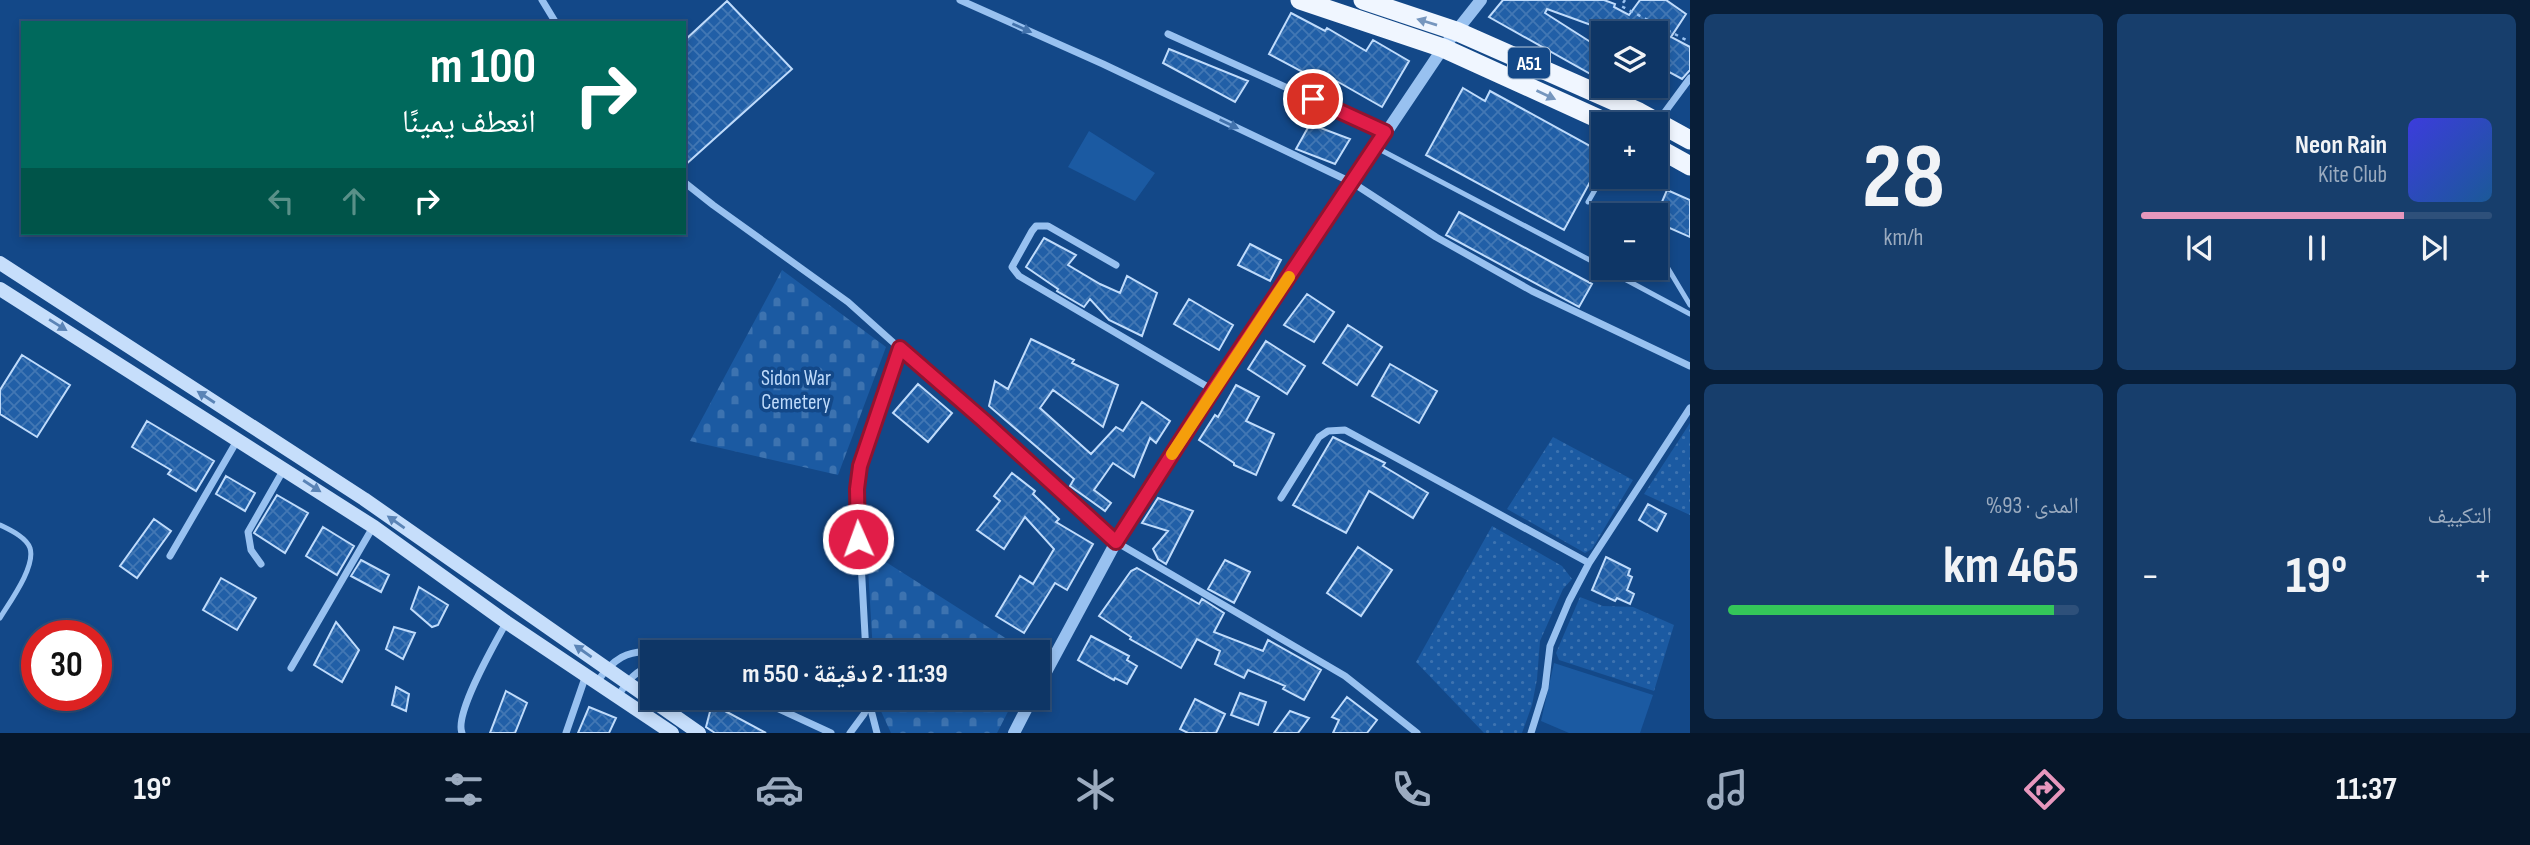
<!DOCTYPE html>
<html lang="ar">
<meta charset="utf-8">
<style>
body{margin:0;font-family:"Sofia Sans Condensed","Noto Naskh Arabic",sans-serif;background:#173e6c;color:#f1f3f6;direction:rtl;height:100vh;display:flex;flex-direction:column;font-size:26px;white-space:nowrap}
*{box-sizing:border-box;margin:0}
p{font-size:23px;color:#9babbf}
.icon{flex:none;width:38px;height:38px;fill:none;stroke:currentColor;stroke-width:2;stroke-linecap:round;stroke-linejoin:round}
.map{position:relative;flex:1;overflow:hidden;direction:ltr}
.sheet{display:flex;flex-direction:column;gap:14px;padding:14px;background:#081e38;width:840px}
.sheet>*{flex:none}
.hud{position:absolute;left:21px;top:21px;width:665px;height:214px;border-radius:0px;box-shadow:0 4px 10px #0003,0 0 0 2px #2e507a;direction:rtl;background:#00695c;color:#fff;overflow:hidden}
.fabs{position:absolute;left:1591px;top:21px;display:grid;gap:14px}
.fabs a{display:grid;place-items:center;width:77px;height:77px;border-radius:0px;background:#0e3666;box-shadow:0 4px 10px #0003,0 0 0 2px #2e507a;font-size:35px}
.speed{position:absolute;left:21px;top:620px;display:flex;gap:14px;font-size:35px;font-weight:700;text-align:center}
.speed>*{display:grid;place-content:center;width:91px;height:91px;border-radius:50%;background:#0e3666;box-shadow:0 4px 10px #0003,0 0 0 2px #2e507a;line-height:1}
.speed .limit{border:10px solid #d22;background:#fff;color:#111}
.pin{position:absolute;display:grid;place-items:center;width:60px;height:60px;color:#fff;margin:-30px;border:4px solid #fff;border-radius:50%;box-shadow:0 2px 7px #0007}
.me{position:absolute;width:77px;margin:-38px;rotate:358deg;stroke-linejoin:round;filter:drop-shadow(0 0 5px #0008)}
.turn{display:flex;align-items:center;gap:24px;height:147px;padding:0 35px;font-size:32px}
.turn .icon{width:91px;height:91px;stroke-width:2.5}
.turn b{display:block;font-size:49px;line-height:60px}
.lanes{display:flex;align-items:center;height:66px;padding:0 35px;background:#0003;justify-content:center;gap:35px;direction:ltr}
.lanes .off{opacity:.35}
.big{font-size:52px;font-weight:700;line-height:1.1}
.sheet .card{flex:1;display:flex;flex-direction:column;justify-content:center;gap:10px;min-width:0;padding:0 24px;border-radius:10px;background:#173e6c}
.sheet .dial{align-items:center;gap:0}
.dial b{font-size:91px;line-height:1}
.song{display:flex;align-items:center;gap:21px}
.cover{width:84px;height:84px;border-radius:10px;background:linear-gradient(135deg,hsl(240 70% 55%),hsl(210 70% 35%))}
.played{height:7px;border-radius:4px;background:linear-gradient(90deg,#e797bd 75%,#2e507a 75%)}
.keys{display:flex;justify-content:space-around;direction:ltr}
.heat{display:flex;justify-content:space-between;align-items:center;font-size:38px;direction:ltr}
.charge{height:10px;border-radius:5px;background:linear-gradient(90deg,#34c759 93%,#2e507a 0)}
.sheet .tiles{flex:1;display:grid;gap:14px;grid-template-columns:repeat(2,1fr)}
.trip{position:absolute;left:640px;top:640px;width:410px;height:70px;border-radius:0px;background:#0e3666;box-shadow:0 4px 10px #0003,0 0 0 2px #2e507a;font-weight:700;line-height:70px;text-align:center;direction:rtl}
.menu{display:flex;height:112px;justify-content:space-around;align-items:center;background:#061629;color:#9babbf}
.menu .icon{width:49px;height:49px}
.menu .current{color:#e797bd}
.menu b{font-size:32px;color:#f1f3f6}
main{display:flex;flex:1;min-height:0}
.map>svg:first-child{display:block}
.green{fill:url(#green-dots)}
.cemetery{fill:url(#cemetery-stones)}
.pitch{fill:#1b5aa2}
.building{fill:url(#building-cross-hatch);stroke:#bfdbfb;stroke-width:2}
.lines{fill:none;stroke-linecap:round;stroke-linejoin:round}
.path{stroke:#98c1f0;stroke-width:2.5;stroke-dasharray:3.5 5;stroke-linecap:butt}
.service{stroke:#98c1f0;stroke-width:5}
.minor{stroke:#98c1f0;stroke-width:7}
.tertiary{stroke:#98c1f0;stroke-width:12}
.secondary{stroke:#c6defb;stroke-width:14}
.trunk{stroke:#f0f6ff;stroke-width:19}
.oneway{fill:#7696be}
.oneway2{fill:#4272ac}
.oneway3{fill:#5b84b6}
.route-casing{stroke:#92132f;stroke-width:18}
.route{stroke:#e11d48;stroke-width:12}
.slow{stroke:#f59e0b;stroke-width:12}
.labels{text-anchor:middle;stroke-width:7;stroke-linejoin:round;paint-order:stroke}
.shield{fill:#134888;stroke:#b8c8db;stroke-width:2}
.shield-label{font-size:19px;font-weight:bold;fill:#fff}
.park-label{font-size:21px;fill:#bfdbfb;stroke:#134888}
</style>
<main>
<section class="sheet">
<div class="tiles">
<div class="card">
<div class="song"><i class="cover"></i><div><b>Neon Rain</b><p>Kite Club</p></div></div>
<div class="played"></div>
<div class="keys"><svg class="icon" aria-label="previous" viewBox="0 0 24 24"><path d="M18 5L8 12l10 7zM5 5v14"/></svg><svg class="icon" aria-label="pause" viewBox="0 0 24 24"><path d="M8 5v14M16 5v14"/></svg><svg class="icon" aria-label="next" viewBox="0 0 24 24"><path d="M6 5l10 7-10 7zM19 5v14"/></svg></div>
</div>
<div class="card dial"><b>28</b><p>km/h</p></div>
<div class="card"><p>التكييف</p>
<div class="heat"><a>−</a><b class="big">19°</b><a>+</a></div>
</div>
<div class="card"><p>المدى · 93%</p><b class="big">465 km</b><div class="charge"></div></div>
</div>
</section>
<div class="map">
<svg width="1690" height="733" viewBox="0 0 1690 733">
<defs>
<pattern id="green-dots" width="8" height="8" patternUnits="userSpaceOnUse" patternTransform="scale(1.75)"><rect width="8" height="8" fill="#1b5aa2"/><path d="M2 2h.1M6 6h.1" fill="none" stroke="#3d73b0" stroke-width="1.8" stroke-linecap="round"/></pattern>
<pattern id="cemetery-stones" width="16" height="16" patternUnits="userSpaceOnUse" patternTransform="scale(1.75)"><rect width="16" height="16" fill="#1b5aa2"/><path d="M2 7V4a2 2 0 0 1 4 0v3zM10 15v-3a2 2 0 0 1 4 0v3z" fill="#3d73b0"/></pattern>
<pattern id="building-cross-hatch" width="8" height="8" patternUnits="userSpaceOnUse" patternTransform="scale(1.75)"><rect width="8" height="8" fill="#215fa7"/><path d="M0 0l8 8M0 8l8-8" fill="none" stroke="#4277b4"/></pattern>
</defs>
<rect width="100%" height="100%" fill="#134888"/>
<path class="green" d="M1690 423V515L1644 494Z
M1553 437 1633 480 1592 549 1585 553 1507 509Z
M1492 526 1562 566 1572 579 1563 589 1540 641 1537 679 1532 705 1522 733H1484L1416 662Z
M1580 597 1603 606 1633 607 1674 625 1654 691 1559 660 1556 653Z"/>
<path class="cemetery" d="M782 270 886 347 838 475 690 441Z
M867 550 1029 653H873Z
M875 698H1015L997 733H891Z"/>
<path class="pitch" d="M1089 131 1155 173 1135 201 1068 167Z
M1554 663 1653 695 1640 733H1569L1541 721Z"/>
<path class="building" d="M1503 0H1604L1615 4 1614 7 1629 15 1640 0H1666L1686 14 1671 37 1690 47V70L1682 79 1656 65V33H1613L1547 9 1545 13 1603 50V81L1489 17Z
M727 1 792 69 684 166V41Z
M1291 13 1325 31 1327 28 1366 51 1373 40 1409 61 1382 107 1333 79 1329 86 1269 54Z
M1169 49 1248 81 1235 102 1163 63Z
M1463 88 1485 101 1490 91 1603 153V158L1564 230 1426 155Z
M1310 124 1350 139 1335 164 1296 149Z
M1667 190 1690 200V237L1656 222V216Z
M1459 212 1592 284 1579 307 1446 235Z
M1044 238 1076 255 1068 265 1100 284 1120 293 1127 276 1157 293 1142 336 1109 320 1090 299 1084 307 1057 291 1058 289 1026 267Z
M1250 244 1281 260 1270 281 1238 265Z
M1307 294 1334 312 1314 342 1284 325Z
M1189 299 1233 325 1219 350 1174 324Z
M1348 325 1382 347 1357 385 1323 363Z
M1031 339 1074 360 1072 363 1118 385 1103 427 1053 390 1040 408 1091 454 1116 427 1123 431 1142 402 1170 421 1156 443 1150 438 1134 477 1113 463 1094 490 1111 503 1105 511 1070 486 1074 479 989 406 995 381 1008 389Z
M1266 341 1305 366 1287 394 1248 369Z
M22 355 70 385 37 437 0 414V390Z
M1390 364 1437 391 1419 423 1372 396Z
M918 384 952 413 928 442 893 413Z
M1236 385 1259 397 1246 421 1274 434 1256 475 1234 465V463L1199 440 1215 415 1218 417Z
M147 421 214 461 196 491 168 474 171 470 132 447Z
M1333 437 1385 463 1383 466 1428 493 1413 518 1369 491 1346 533 1293 505Z
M1012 473 1035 491 1033 494 1059 519 1056 522 1093 544 1067 590 1055 583 1024 633 996 616 1020 576 1033 584 1054 549 1025 517 1004 549 977 530 1000 501 994 496Z
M226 476 255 493 245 511 216 494Z
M277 495 308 513 285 553 254 533Z
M1158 498 1193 511 1166 564 1158 559 1153 549 1168 531 1142 523Z
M1648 504 1666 514 1657 531 1639 520Z
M154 519 171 531 137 578 120 566Z
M323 527 354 546 337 575 306 556Z
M1358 547 1392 570 1361 616 1327 593Z
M1606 557 1630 569 1628 575 1632 577 1627 590 1634 594 1630 604 1617 598 1615 601 1592 590Z
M361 560 389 575 381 592 351 576Z
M1225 560 1250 572 1234 603 1208 589Z
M1137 568 1199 604 1202 599 1224 613 1214 632 1263 651 1268 640 1321 670 1304 700 1283 689 1285 686 1248 670 1244 678 1215 664 1220 651 1197 639 1181 668 1130 639 1131 637 1099 616 1131 571Z
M221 578 256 598 237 630 203 610Z
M419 587 448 605 438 625 432 627 411 609Z
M336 622 359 650 342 682 314 665Z
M394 627 415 633 403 659 386 649Z
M1091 636 1129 656 1127 660 1137 666 1127 684 1115 678 1114 680 1078 660Z
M396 687 409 694 406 711 392 705Z
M506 691 527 703 515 733H490Z
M1240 693 1266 702 1258 725 1231 715Z
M1347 697 1377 720 1367 733H1333L1339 720 1332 717Z
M1195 699 1225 714 1216 733H1188L1180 729Z
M712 704 766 733H715L706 727Z
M589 707 616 718 609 733H578Z
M1290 711 1309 718 1298 733H1274Z"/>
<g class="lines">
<path class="path" d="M1625 0 1621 6 1690 42"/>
<path class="service" d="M1377 148 1603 267
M1588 202 1603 176
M1659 262 1666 265 1690 305
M1604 268 1690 314
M0 525C10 530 26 537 30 548 36 567 9 603 0 618"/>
<path class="minor" d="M542 0 556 23
M960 0 1103 64 1353 183 1436 237 1532 291 1690 366
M1168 34 1385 132
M1659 120 1690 78
M684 182 713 205 848 302 1116 542 1345 676 1417 733
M1116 265 1048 226H1036L1032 231 1012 267 1019 276 1213 390
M1281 498 1319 437 1328 431 1345 430 1589 563
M170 556 238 439
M261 564 251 550 248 532 284 469
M866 653 857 489 865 445 900 348
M291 668 373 527
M597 682C612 660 628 648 655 653
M618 696C628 681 635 670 653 666
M755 698 831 733
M868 698 877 733
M462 733C454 714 495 643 506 623
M566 733 586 675
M850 733 864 714 868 704
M1531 733 1545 688 1550 646 1569 601 1589 563 1690 408"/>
<path class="tertiary" d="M1038 687 1116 542 1213 390 1443 48 1481 0
M1014 733 1032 698"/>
<path class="secondary" d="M0 263 364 499 699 733
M0 289 374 527 506 622 672 733"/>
<path class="trunk" d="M1300 0 1443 48 1610 124
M1363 0 1456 31 1639 112 1690 140
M1656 147 1690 166"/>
</g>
<defs><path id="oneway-solid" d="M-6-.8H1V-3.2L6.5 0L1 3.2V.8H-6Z" transform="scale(1.75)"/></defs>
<g class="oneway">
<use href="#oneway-solid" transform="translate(1427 22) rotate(-163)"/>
<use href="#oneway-solid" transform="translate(1546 95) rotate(25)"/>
</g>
<g class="oneway2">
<use href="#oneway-solid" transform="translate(1022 28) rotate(24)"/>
<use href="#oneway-solid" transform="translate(1229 124) rotate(26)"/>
</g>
<g class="oneway3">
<use href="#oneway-solid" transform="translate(58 325) rotate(32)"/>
<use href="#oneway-solid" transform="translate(206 397) rotate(-147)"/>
<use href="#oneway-solid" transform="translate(312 486) rotate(33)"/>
<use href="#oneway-solid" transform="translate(396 522) rotate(-145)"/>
<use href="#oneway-solid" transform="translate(583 651) rotate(-145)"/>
</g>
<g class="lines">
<g class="route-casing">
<path id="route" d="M858 539 857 489 860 466 900 348 984 421 1116 542 1213 390 1385 132 1313 99"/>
</g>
<use href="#route" class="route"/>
<path class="slow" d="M1172 454 1289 277"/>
</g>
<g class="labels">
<rect class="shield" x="1508" y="47.5" width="42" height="31" rx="5"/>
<g class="shield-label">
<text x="1529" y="70">A51</text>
</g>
<g class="park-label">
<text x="796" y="385">Sidon War<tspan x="796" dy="24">Cemetery</tspan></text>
</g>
</g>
</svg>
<div class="fabs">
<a><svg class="icon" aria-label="layers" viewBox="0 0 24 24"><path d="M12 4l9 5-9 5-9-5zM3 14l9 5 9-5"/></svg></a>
<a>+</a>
<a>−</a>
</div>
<div class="speed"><div class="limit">30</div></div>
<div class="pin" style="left:1313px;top:99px;background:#d93025"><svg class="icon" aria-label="arrive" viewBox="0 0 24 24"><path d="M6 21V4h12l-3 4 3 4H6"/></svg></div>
<svg class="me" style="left:858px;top:539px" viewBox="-20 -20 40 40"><circle r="17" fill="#e11d48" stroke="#fff" stroke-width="3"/><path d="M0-11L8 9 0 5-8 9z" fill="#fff"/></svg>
<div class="trip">11:39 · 2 دقيقة · 550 m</div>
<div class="hud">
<div class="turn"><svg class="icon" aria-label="right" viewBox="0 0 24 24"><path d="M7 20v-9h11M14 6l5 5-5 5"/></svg><div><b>100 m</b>انعطف يمينًا</div></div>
<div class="lanes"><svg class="icon off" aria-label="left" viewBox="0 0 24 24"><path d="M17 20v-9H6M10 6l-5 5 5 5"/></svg><svg class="icon off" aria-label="ahead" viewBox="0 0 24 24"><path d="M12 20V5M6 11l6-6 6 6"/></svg><svg class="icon" aria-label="right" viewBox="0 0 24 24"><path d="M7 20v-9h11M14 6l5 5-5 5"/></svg></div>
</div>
</div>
</main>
<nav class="menu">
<b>11:37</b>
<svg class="icon current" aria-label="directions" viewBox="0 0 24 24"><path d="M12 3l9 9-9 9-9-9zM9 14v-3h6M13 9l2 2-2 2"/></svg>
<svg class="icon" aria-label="music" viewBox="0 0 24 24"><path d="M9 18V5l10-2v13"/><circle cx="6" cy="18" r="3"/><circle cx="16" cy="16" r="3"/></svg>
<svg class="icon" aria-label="phone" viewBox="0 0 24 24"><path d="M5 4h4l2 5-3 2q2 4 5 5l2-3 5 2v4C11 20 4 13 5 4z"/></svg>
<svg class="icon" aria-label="climate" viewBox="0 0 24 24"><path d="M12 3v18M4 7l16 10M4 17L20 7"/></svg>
<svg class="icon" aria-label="car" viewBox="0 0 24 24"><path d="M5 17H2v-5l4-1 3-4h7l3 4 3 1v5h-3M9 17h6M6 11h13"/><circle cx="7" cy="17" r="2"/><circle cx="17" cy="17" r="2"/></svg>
<svg class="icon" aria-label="filters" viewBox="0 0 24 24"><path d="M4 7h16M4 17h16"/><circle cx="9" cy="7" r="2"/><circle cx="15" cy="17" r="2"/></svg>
<b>19°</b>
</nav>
